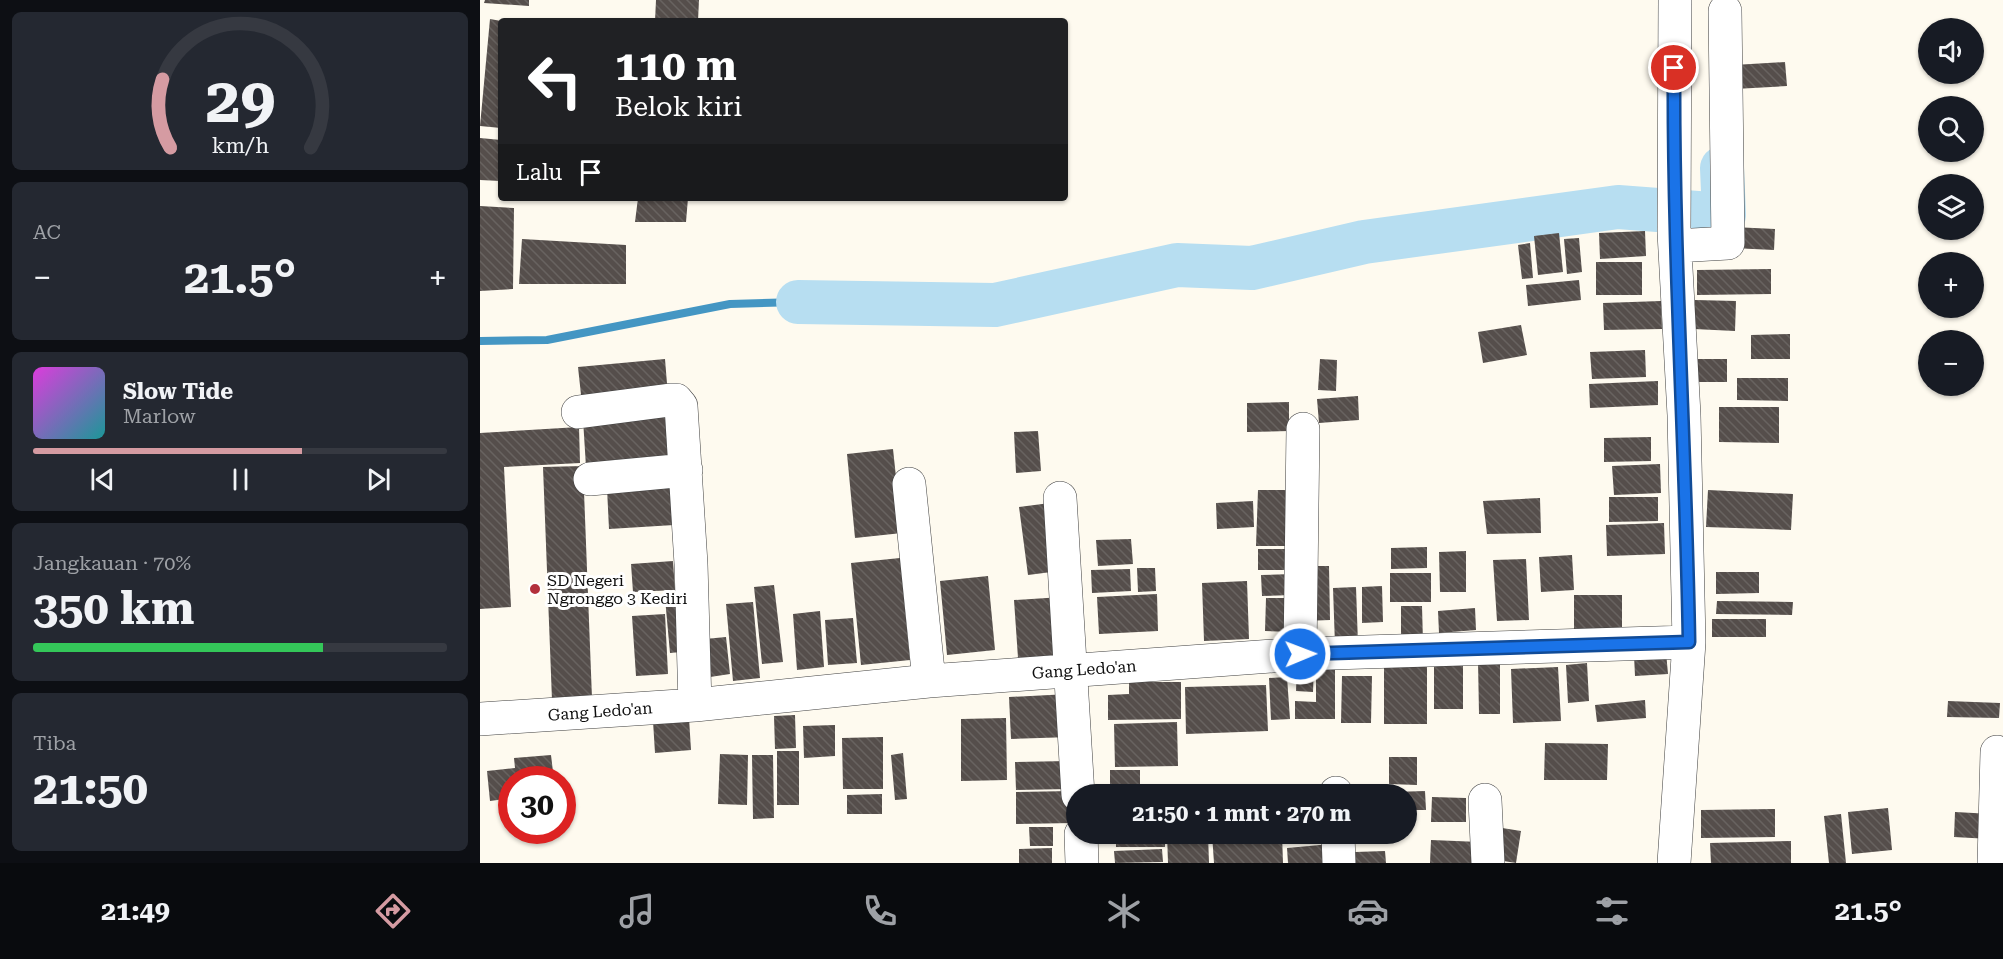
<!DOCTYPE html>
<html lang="id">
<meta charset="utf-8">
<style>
body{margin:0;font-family:"Roboto Serif",serif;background:#242831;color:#f1f3f6;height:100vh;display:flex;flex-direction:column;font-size:22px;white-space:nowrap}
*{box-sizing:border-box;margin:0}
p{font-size:20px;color:#9ea1a6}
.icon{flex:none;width:33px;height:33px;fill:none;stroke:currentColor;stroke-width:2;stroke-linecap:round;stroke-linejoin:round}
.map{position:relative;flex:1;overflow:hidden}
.side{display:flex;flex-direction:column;gap:12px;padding:12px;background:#0d0f14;width:480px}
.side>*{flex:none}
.top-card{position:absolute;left:18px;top:18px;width:570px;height:183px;border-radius:6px;box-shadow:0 2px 4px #0004;background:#202124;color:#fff;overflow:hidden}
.tools{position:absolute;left:1438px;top:18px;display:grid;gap:12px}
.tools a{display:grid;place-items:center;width:66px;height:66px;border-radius:50%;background:#171b24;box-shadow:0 2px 4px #0004;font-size:30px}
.speed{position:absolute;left:18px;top:766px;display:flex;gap:12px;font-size:30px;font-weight:700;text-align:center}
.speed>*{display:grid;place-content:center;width:78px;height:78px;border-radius:50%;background:#171b24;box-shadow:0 2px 4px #0004;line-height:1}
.speed .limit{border:9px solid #d22;background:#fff;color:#111}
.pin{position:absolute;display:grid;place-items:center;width:51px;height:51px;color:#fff;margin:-26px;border:3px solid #fff;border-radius:50%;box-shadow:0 2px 6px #0007}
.me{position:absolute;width:66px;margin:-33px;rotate:89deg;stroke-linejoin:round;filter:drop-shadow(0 0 4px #0008)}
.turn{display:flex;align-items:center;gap:21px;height:126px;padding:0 18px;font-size:27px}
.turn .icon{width:78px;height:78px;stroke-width:2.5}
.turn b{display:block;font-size:42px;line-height:51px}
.then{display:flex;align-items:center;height:57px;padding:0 18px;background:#0003;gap:12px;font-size:22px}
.big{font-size:45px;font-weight:700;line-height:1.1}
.side .widget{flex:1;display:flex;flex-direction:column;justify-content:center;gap:9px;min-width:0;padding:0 21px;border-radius:9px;background:#242831}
.side .dial{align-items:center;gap:0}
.dial svg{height:156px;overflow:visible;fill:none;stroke:#363941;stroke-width:7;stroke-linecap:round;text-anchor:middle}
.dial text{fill:#f1f3f6;stroke:none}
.song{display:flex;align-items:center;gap:18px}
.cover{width:72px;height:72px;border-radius:9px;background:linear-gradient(135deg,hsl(300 70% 55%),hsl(180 70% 35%))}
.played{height:6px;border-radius:3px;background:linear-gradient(90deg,#d59ba2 65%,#363941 65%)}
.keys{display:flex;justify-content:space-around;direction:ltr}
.heat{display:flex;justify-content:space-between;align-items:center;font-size:33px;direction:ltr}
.charge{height:9px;border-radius:4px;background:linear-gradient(90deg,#34c759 70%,#363941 0)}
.trip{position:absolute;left:586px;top:784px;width:351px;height:60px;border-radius:30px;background:#171b24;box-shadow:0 2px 4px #0004;font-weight:700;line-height:60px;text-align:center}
.dock{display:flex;height:96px;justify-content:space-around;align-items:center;background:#090b0e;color:#9ea1a6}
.dock .icon{width:42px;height:42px}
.dock .selected{color:#d59ba2}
.dock b{font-size:27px;color:#f1f3f6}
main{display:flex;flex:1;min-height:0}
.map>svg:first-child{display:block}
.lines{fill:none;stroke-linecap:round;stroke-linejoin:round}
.stream{stroke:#4496c3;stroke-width:8}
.river{stroke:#b7def1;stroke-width:44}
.building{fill:url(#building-back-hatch)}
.minor-casing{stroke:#404040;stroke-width:34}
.minor{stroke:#fff;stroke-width:33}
.route-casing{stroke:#114b97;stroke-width:15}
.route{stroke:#1a73e8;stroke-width:10}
.poi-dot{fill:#b3303c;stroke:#fff;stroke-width:2}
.labels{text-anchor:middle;stroke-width:6;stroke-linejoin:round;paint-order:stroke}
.poi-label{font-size:16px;fill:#0d0d0d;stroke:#fff;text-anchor:start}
.street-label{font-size:16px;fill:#0d0d0d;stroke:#fff}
</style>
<main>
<section class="side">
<div class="widget dial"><svg viewBox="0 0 100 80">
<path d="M14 69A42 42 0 1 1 86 69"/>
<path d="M14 69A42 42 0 0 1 10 34" stroke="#d59ba2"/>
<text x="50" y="56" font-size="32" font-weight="700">29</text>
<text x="50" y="72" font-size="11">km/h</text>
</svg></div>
<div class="widget"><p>AC</p>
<div class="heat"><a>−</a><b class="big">21.5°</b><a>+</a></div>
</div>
<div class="widget">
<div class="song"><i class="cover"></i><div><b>Slow Tide</b><p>Marlow</p></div></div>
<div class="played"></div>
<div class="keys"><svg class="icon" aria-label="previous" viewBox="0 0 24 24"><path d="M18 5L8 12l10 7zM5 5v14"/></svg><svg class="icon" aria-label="pause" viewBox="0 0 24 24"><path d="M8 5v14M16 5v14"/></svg><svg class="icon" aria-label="next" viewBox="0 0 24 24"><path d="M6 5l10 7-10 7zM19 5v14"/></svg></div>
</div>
<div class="widget"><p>Jangkauan · 70%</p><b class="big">350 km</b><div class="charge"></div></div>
<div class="widget"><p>Tiba</p><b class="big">21:50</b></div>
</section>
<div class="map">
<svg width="1523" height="863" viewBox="0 0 1523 863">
<defs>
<pattern id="building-back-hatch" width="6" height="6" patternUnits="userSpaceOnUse" patternTransform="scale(1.5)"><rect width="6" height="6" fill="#554e4b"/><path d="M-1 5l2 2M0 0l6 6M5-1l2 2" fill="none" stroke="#686360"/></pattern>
</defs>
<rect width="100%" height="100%" fill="#fefaef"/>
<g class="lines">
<path class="stream" d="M0 341 67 340 250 304 318 302"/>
<path class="river" d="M318 302 515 305 697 265 772 268 884 242 1138 207 1244 215 1242 168"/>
</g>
<path class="building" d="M5 0H49V6L4 3Z
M176 0H219L218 21H175Z
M10 19 21 21V128L0 126Z
M1305 62 1307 86 1255 89 1254 65Z
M0 138 21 140V181L0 180Z
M158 198H208L206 222H155Z
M0 206 34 208 33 289 0 291Z
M1253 227 1295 229 1294 250 1252 248Z
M1165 231 1166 256 1120 259 1119 233Z
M1079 233 1083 272 1058 275 1054 236Z
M1099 238 1102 272 1087 274 1084 239Z
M42 239 146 245V284H39Z
M1050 243 1053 278 1042 279 1038 245Z
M1116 262H1162V295H1116Z
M1291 269V294L1217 295V270Z
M1099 280 1101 300 1048 306 1046 285Z
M1215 300 1256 301 1255 331 1214 329Z
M1181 301 1182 329 1124 330 1123 303Z
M1041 325 1047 355 1003 363 998 332Z
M1310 334V359H1271V335Z
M1165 350 1166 377 1112 379 1110 352Z
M185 359 188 396 102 404 98 367Z
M840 359 857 360 856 391 838 390Z
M1214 359H1247V382H1214Z
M1257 378H1308V401L1257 400Z
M1178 381V405L1110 408 1109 384Z
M878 396 879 420 839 423 837 399Z
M809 402V431L767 432V403Z
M1239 407H1299V443L1239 442Z
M190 413 193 461 106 467 103 419Z
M99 427 100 463 24 467 31 607 0 609V433Z
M558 431 561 471 536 473 534 432Z
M1171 437V461L1124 462V438Z
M413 449 422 533 375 538 367 454Z
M1180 464 1181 493 1134 495 1132 466Z
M103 466 112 698 72 700 63 467Z
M192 484 194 525 129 529 127 488Z
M778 490H814L813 546H776Z
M1228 490 1313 494 1311 530 1226 527Z
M1129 497H1178V521L1129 522Z
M1060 498 1061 533 1007 534 1003 501Z
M773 501 774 527 737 529 736 503Z
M570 503 579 571 548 575 539 507Z
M1184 523 1185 554 1127 556 1126 525Z
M651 539 653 564 618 566 616 540Z
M947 547V568L911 569V548Z
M778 549H814L815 570H778Z
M986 551V592H960L959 552Z
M1092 555 1094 590 1061 592 1059 557Z
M420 558 430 660 381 665 371 563Z
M1046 559 1049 620 1017 621 1013 560Z
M193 561 195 590 153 592 151 564Z
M823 566H849L850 620 824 621Z
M657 568H675L676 591 658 592Z
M650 569 651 591 612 593 611 570Z
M1236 572H1279V593L1236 594Z
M910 573H951V602H910Z
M813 574V595L782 596 781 575Z
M508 576 515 650 467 655 460 581Z
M767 581 769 639 724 641 722 583Z
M294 585 303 662 282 664 274 587Z
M902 586 903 622 882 623V587Z
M876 587 878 644 855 645 853 588Z
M677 594 678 631 619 634 617 597Z
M1094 595H1142V633H1094Z
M207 596 212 651 190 653 185 598Z
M582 597 586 655 538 658 534 600Z
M786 598H813V632L785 631Z
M1237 601 1313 602 1312 615 1236 614Z
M273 602 280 678 253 681 246 604Z
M921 606H942L943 642H921Z
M995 608 996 630 959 633 958 611Z
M340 611 344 667 317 670 313 614Z
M185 614 188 674 156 676 152 616Z
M373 618 377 663 348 665 345 620Z
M1232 619H1286V637H1232Z
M246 637 250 674 230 677 225 639Z
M1186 652 1188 674 1155 676 1154 655Z
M998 661H1020V714H999Z
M904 662H947V724H904Z
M1107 663 1109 701 1088 703 1086 665Z
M817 665 834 666 833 692 816 691Z
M954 665H983V709H954Z
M1078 667 1081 721 1033 723 1031 669Z
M836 668H855V719H815V701L836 702Z
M862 676H892L891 723H861Z
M807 677 810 719 791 720 789 678Z
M649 682H701V719L628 720V695L649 694Z
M786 685 788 731 706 734 705 687Z
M589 694 591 737 531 739 529 697Z
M1165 700 1166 718 1117 722 1115 705Z
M1468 701 1520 703 1519 718 1467 717Z
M315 715 316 748 295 749 294 716Z
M209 718 211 750 175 753 173 721Z
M526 718 527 780 481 781V719Z
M697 722 698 766 635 767 634 724Z
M355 725V756L324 758 323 726Z
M403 737V789H363L362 738Z
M1065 743 1128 744 1127 780H1064Z
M297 751H319V805H297Z
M423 753 427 799 415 800 411 755Z
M240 754 268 755 267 805 238 804Z
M71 755 74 780H32V798L10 801 7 771 35 768 34 758Z
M272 755H293L294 818 273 819Z
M909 757H937V785L909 784Z
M588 761 589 789 536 790 535 762Z
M630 770H660V788H630Z
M732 787V795H682V789Z
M628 790 665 791V795H628Z
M592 791 593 823 536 824V792Z
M945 791 946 810H927V795H913V792Z
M402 794V814H367V795Z
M952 797 986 798V822H951Z
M1408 808 1412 850 1372 854 1368 812Z
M1295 809V837L1221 838V810Z
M1475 812 1512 814 1510 839 1474 837Z
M1361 814 1366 863H1349L1344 816Z
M549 827H573V846H550Z
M1016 827 1041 831 1036 863 1011 859Z
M636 834H685V847H636Z
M687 834H728L729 863H688Z
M732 834H802L803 863H734Z
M808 834H847V839L809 842Z
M951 840 1000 842 999 863H950Z
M1311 841V863H1231L1230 843Z
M851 844 852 863H808L807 848Z
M572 848V863H539V849Z
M682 849 683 862 635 863 634 851Z
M905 851 906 863H875V852Z"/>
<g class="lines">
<g class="minor-casing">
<path id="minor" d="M1195 246 1248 243 1245 11
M98 412 190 400H196L201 406 211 564 215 705
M110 479 206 470
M429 484 449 681
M580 498 598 795
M820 654 823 429
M0 719 215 705 449 681 820 654 1209 642
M856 793 857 795
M1005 800 1008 863
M601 834 602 863
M858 834 859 863
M1194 863 1209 642 1204 415 1194 232 1195 0
M1514 863 1517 752"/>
</g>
<use href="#minor" class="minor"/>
</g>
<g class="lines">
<g class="route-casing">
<path id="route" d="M820 654 1209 642C1206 451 1193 259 1194 68"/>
</g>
<use href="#route" class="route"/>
</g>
<circle class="poi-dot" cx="55" cy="589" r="6"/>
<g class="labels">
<g class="poi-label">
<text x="67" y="586">SD Negeri<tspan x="67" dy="18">Ngronggo 3 Kediri</tspan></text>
</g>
<g class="street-label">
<text transform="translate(604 669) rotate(-4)" y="6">Gang Ledo'an</text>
<text transform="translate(120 711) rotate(-4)" y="6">Gang Ledo'an</text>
</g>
</g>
</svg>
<div class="tools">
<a><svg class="icon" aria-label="sound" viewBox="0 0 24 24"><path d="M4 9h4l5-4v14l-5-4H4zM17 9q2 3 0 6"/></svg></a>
<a><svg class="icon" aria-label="search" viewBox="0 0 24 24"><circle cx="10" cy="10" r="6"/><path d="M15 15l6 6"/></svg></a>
<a><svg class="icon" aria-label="layers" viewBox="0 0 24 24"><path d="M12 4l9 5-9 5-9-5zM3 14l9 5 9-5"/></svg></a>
<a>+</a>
<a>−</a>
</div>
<div class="speed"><div class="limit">30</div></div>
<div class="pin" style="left:1194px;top:68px;background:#d93025"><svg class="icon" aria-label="arrive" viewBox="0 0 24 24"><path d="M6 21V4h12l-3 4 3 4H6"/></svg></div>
<svg class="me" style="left:820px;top:654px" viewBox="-20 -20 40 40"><circle r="17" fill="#1a73e8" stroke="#fff" stroke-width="3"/><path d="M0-11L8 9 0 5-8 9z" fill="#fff"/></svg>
<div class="trip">21:50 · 1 mnt · 270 m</div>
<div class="top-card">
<div class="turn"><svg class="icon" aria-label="left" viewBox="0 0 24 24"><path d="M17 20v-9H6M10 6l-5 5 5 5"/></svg><div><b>110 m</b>Belok kiri</div></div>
<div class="then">Lalu<svg class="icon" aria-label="arrive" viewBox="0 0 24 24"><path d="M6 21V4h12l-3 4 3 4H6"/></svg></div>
</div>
</div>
</main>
<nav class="dock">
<b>21:49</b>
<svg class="icon selected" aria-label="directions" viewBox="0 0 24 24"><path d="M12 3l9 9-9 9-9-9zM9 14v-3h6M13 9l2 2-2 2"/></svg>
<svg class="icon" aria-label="music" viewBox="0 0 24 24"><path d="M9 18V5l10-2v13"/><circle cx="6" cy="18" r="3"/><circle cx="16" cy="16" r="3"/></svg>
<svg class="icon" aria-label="phone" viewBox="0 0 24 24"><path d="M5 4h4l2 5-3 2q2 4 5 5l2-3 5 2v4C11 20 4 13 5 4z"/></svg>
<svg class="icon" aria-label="climate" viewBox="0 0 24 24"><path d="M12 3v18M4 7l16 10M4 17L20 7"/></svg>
<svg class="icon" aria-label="car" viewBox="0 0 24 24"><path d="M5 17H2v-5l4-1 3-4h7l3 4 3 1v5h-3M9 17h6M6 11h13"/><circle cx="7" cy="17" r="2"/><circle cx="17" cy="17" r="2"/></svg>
<svg class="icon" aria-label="filters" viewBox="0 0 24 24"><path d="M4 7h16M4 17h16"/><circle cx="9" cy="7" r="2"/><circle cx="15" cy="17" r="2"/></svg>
<b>21.5°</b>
</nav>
